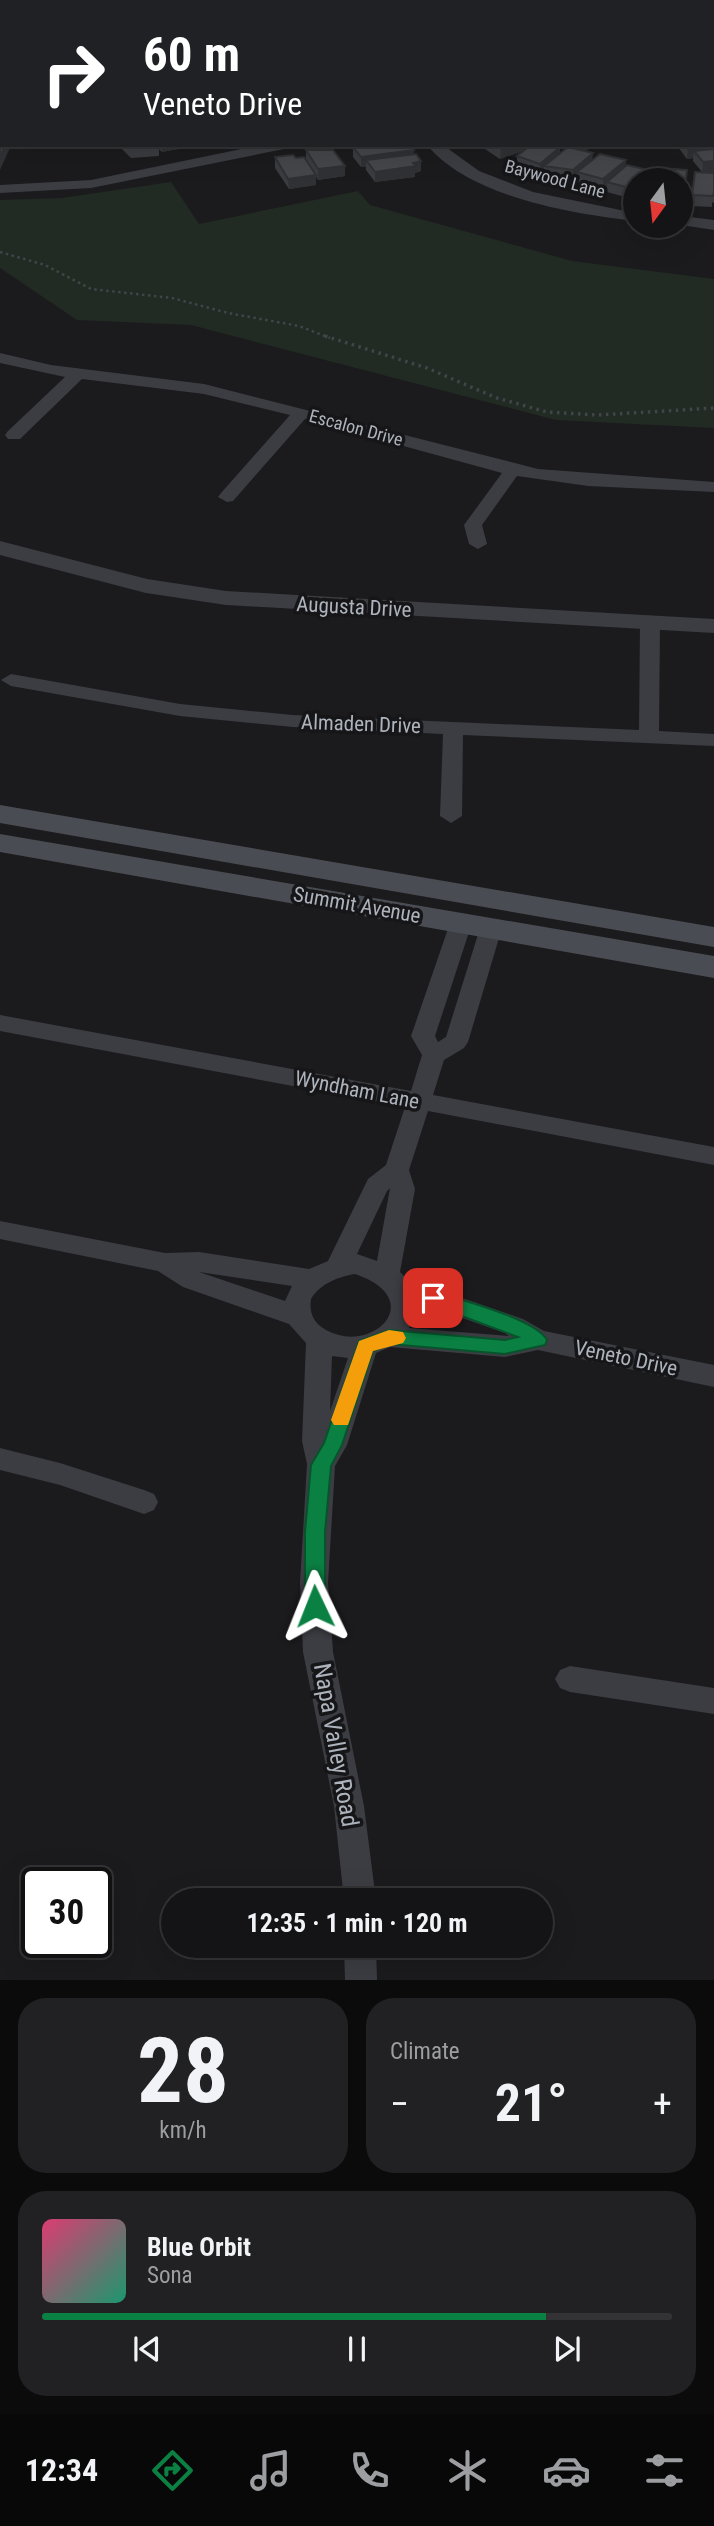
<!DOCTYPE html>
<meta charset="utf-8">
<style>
body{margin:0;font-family:"Roboto Condensed",sans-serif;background:#212123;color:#f1f3f6;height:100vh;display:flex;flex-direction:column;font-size:26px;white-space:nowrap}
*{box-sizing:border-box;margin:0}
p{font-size:23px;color:#9d9ea1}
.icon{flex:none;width:38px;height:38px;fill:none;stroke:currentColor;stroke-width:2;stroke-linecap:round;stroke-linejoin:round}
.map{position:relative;height:1980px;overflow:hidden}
.sheet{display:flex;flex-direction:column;gap:18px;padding:18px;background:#0b0b0c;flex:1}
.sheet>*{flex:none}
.top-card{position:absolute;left:0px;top:0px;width:714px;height:147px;box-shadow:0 7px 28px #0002,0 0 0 2px #333335;background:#202124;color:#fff;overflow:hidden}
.needle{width:46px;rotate:195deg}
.buttons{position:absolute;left:623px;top:168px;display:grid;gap:14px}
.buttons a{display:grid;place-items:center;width:70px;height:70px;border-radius:50%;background:#141416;box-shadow:0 7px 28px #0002,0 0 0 2px #333335;font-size:35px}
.speed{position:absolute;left:21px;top:1867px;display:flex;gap:14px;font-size:35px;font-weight:700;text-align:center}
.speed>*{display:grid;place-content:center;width:91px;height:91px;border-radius:50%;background:#141416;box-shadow:0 7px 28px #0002,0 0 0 2px #333335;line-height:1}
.speed .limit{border:4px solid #111;border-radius:10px;background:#fff;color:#111}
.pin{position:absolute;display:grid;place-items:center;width:60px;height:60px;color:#fff;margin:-30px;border-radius:14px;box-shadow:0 4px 10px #0006}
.me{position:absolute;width:77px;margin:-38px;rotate:358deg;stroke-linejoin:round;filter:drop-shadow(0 0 5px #0008)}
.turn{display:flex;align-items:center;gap:24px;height:147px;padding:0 28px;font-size:32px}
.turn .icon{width:91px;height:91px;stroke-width:2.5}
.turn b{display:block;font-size:49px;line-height:60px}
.big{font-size:52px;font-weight:700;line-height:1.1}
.sheet .widget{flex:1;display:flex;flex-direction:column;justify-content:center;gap:10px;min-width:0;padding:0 24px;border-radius:28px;background:#212123}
.sheet .dial{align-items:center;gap:0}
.dial b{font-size:91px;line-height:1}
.song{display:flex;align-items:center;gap:21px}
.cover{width:84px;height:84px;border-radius:10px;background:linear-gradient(135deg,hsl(340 70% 55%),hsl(160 70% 35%))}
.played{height:7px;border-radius:4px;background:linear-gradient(90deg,#0b8043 80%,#333335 80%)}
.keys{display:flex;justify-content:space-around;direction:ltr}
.heat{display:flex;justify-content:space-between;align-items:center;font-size:38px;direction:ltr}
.sheet .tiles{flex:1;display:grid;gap:18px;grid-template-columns:1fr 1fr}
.widget:last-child{grid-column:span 2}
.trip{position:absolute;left:161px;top:1888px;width:392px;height:70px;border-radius:35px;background:#141416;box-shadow:0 7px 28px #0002,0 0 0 2px #333335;font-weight:700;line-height:70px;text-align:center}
.tabs{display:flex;height:112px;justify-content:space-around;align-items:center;background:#080809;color:#9d9ea1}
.tabs .icon{width:49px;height:49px}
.tabs .current{color:#0b8043}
.tabs b{font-size:32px;color:#f1f3f6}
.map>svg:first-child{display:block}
.green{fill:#222b23}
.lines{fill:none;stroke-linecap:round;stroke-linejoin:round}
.path-far1{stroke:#414449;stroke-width:2.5;stroke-dasharray:2.5 3.5;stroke-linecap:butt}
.path{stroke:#414449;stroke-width:3.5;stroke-dasharray:2.5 4.5;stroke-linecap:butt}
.minor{fill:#3b3d42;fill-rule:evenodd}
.tertiary{fill:#3b3d42;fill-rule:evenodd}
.secondary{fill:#494c52;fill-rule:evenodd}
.wall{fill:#3b3c40}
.shaded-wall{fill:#303134}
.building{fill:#45464a;stroke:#303134;stroke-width:2}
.route{fill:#0b8043;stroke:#07532c;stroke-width:2}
.slow{fill:#f59e0b}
.labels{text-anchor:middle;stroke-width:7;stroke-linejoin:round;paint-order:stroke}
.far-street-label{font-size:18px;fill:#adb3bc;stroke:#161618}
.street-label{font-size:21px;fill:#adb3bc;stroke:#161618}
.near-street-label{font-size:24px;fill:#adb3bc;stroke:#161618}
</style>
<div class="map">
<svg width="714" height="1980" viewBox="0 0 714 1980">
<rect width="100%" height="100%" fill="#1b1b1d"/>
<path class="green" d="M108 0H714V49L712 2H104Z
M171 182 199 224 358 191 370 205 572 261 714 279V428L556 420 191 325 77 320 0 268V200L62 198Z"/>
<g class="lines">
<path class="path-far1" d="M121 2 125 0
M0 252 45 265 91 289 172 298 228 313 299 326 330 338"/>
<path class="path" d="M325 336 427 368 497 398 547 412 598 415 714 408"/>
<path class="minor" d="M40 0H56L57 2H41Z
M712 89H714V97H712Z
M261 145H291L284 149 91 188 0 193V185L91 180Z
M427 145H443L479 171 533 192 635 213V221C572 214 470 197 427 145Z
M681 216 714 220V230L681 225Z
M0 353 51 365 204 384 538 469 714 482V492L588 486 517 476 482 525 487 544 478 549 469 544 464 525 502 473 305 419 233 501 227 502 218 497 221 493 290 415 204 394 82 379 20 439H8L5 435 8 431 65 377 0 363Z
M650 617 660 623 659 731 714 734V746L463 735 462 816 451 823 440 816 443 734 293 727 180 716 11 686 1 680 11 674 180 704 293 715 639 730 640 623Z
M461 916 469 918 472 923 435 1036 438 1042 446 1037 480 928 483 923H499L502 928 468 1042 464 1048 444 1060 433 1095 714 1147V1165L428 1111 409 1170 415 1189 400 1272 407 1279 523 1319 544 1331 714 1365V1387L538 1350 505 1357 390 1347 376 1353 347 1445 335 1466 328 1583 333 1652 364 1806 376 1900H344L334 1806 303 1652 300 1583 307 1464 302 1441 306 1343 289 1324 183 1287 158 1271 0 1239V1221L165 1253 199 1252 309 1269 328 1261 368 1179 386 1165 405 1107 0 1031V1015L411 1091 422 1055 411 1036 450 923 453 918ZM390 1188 377 1261 357 1254 387 1191ZM199 1272 292 1286 285 1301ZM355 1274C429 1299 373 1356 326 1330 313 1323 309 1312 311 1299 321 1283 338 1277 355 1274ZM417 1302 505 1333 509 1336 409 1328 418 1308ZM332 1356 348 1358 330 1411Z
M0 1448 60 1463 144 1490 154 1494 158 1502 154 1510 144 1514 60 1485 0 1470Z
M570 1666 714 1688V1714L570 1692 560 1688 555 1679 560 1670Z
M344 1946H376L377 1980H345Z"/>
<path class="tertiary" d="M61 0H79L60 2Z
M0 25H2V35H0Z
M0 541 147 579 226 591 714 619V633L226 605 146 593 0 555Z"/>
<path class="secondary" d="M0 805 714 927V947L0 823Z
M0 834 714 956V978L0 852Z"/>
</g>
<path class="wall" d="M712 45H714V60L712 58Z
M118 145H188L189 147 162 152 159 149V156L131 158Z
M485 145H551L560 147V153L581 150 574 145H605L582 151 593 160H626L625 166 652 171V180H635V195L630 193 625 197 607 192V186L603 190 577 183V177L572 181 544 177V171L540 174 517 167V156L523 151 500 159 485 149Z
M678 145H712L706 172 714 173V203L712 202V207L691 206 695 172H702L693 161V158L687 159 678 147Z
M353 147 414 154 421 161V171L415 173V177L375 182 366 170V167H361L353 157Z
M306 150 345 176 318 180 316 176V185L289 189 275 168V157L306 161Z
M687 170 683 205H681V180Z"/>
<path class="shaded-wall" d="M712 122H714V132L712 133Z
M5 145H9V150L0 170V157Z
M162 145H188L189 147 162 152Z
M512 145H540L500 159 501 149Z
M582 145H605L581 151Z
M714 146V156L694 151 693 158 687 159 688 149Z
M560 147V158L544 166V171L540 174V164Z
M414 150 413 160H366V167H361V157Z
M593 153 592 164 577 172V177L572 181 573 170Z
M626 160 625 170 607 182V186L603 190V179Z
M421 161V171L415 173V177L375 182V172Z
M714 161V172L702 173 703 162Z
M345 166V176L318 180V169Z
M652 171V180H642Z
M316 175V185L289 189 288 179Z
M631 183 630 193 625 197 626 187Z"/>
<path class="building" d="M712 101H714V122H712Z
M712 133H714V146L688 149 686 145H712Z
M0 139H2V145H5L0 157Z
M128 145H158L159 146 130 148Z
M366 145H410L414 150 361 157 353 147Z
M495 145H512L501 149Z
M531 145H551L560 147 540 164 517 156Z
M568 147 593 153 573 170 544 166Z
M714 149V161L703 162 694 151Z
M306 150H333L345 166 318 169Z
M416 154 421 161 413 163 416 166 375 172 366 160Z
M600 154 626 160 603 179 577 172Z
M293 155 296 158 304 157 316 175 288 179 275 157Z
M627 165 652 171 642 180H635V184L631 183 626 187 607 182Z
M661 168 687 170 684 195 681 194V180H659Z
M695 172 714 173V192L713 196 692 195Z"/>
<path class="route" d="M433 1291C458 1299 536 1319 547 1340L545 1345 505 1354 390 1344 373 1351 342 1445 331 1466 325 1532V1606L323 1612 315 1614 308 1612 305 1606V1532L311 1465 324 1443 359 1341 389 1330 505 1340 518 1337 427 1303 424 1298Z"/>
<path class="slow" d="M389 1330 403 1332 406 1338 403 1343 373 1351 348 1425H334L331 1420 359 1341Z"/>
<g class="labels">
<g class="far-street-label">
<text transform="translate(555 179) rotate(15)" y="6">Baywood Lane</text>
<text transform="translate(356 428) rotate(15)" y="6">Escalon Drive</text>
</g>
<g class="street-label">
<text transform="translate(354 607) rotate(3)" y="7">Augusta Drive</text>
<text transform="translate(361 724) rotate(2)" y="7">Almaden Drive</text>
<text transform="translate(357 905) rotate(10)" y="7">Summit Avenue</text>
<text transform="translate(357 1090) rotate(11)" y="7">Wyndham Lane</text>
<text transform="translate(626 1358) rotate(12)" y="7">Veneto Drive</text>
</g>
<g class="near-street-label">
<text transform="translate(336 1745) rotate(80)" y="8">Napa Valley Road</text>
</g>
</g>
</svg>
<div class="buttons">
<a><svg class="needle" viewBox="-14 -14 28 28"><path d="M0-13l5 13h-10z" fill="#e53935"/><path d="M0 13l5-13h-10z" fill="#9d9ea1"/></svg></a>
</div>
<div class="speed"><div class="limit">30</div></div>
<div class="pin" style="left:433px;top:1298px;background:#d93025"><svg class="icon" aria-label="arrive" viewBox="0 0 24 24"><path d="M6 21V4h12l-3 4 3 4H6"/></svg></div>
<svg class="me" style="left:315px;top:1606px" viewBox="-20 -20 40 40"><path d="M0-17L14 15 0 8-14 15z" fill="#0b8043" stroke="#fff" stroke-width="4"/></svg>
<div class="trip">12:35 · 1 min · 120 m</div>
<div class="top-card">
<div class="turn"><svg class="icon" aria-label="right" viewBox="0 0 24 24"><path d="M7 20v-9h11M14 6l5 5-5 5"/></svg><div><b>60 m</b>Veneto Drive</div></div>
</div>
</div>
<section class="sheet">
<div class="tiles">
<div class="widget dial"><b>28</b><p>km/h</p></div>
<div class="widget"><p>Climate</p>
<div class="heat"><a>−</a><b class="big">21°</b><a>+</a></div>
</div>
<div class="widget">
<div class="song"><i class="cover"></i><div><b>Blue Orbit</b><p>Sona</p></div></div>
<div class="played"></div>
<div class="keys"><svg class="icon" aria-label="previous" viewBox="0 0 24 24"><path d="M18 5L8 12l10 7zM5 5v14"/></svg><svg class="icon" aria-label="pause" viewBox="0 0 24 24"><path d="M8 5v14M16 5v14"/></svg><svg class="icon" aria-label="next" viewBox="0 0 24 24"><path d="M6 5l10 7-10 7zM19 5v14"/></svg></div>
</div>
</div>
</section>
<nav class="tabs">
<b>12:34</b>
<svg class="icon current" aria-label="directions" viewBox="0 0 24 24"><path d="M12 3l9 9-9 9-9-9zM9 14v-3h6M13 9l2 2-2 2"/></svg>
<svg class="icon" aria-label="music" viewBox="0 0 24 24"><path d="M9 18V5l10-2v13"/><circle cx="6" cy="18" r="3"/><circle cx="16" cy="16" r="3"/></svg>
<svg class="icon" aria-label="phone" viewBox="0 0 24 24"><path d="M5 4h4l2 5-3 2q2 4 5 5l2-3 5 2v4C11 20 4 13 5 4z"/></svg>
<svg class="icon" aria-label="climate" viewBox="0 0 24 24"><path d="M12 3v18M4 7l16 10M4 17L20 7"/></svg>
<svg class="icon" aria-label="car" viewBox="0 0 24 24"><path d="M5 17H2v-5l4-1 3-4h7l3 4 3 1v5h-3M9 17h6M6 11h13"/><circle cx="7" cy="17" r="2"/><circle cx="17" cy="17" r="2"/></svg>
<svg class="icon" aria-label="filters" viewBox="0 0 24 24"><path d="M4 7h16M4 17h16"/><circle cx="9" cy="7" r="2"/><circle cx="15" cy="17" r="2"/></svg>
</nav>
